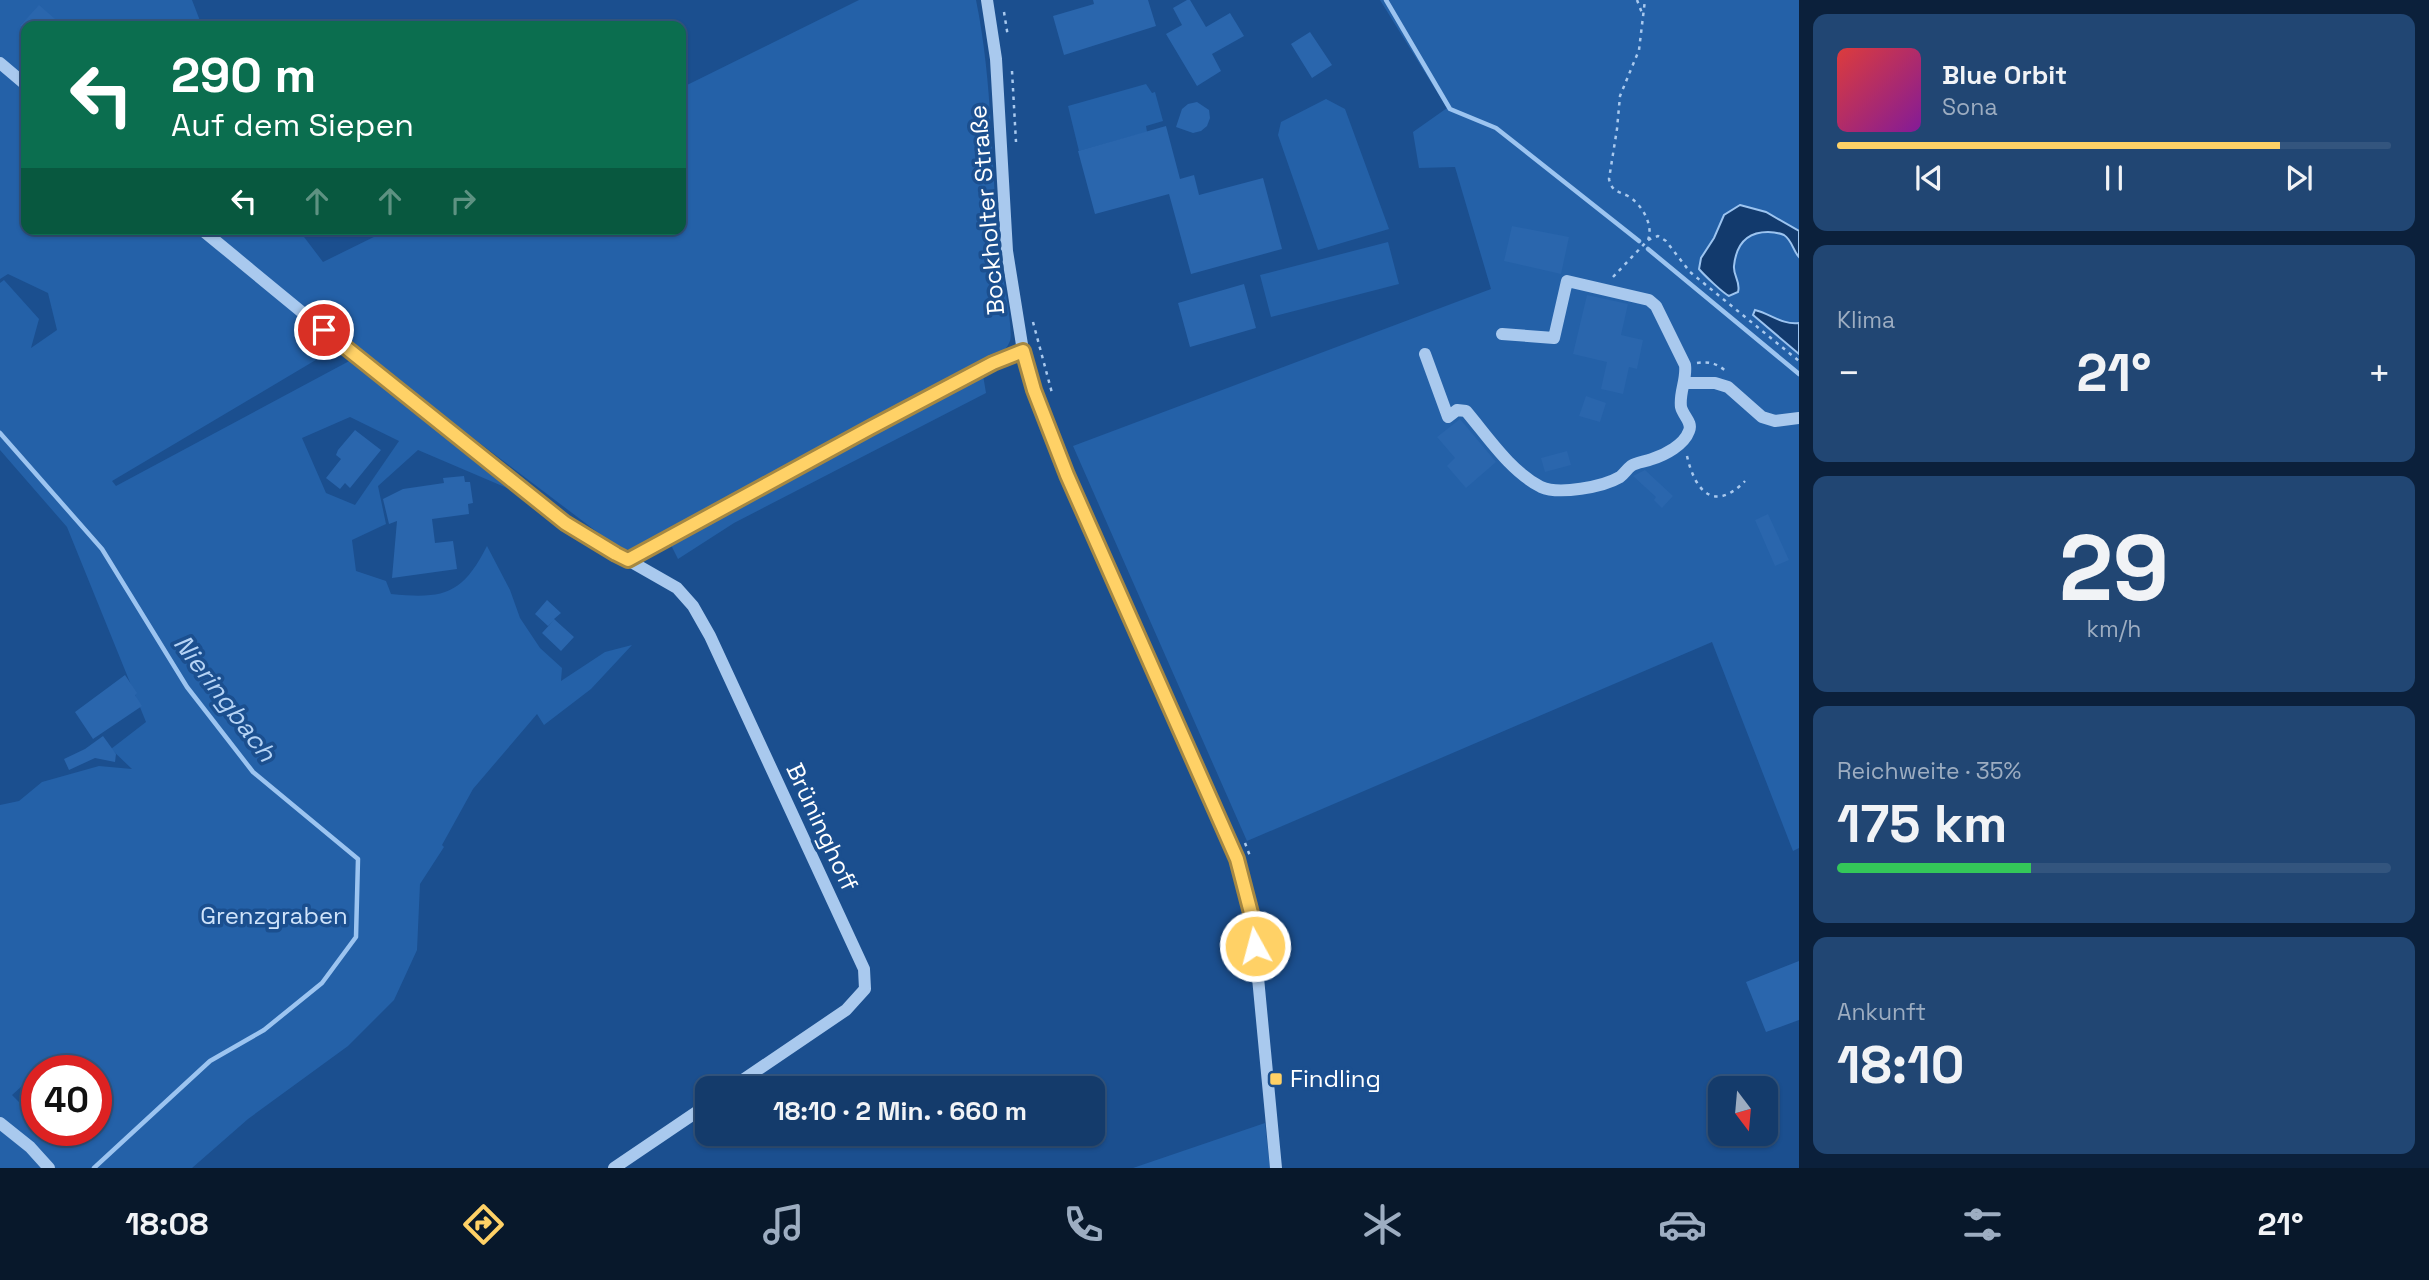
<!DOCTYPE html>
<html lang="de">
<meta charset="utf-8">
<style>
body{margin:0;font-family:"Space Grotesk",sans-serif;background:#214673;color:#f1f3f6;height:100vh;display:flex;flex-direction:column;font-size:26px;white-space:nowrap}
*{box-sizing:border-box;margin:0}
p{font-size:23px;color:#9dadc1}
.icon{flex:none;width:38px;height:38px;fill:none;stroke:currentColor;stroke-width:2;stroke-linecap:round;stroke-linejoin:round}
.map{position:relative;flex:1;overflow:hidden}
.sheet{display:flex;flex-direction:column;gap:14px;padding:14px;background:#0b203b;width:630px}
.sheet>*{flex:none}
.banner{position:absolute;left:21px;top:21px;width:665px;height:214px;border-radius:14px;box-shadow:0 2px 5px #0004,0 0 0 2px #33557e;background:#0b6e4f;color:#fff;overflow:hidden}
.needle{width:46px;rotate:164deg}
.buttons{position:absolute;left:1708px;top:1076px;display:grid;gap:14px}
.buttons a{display:grid;place-items:center;width:70px;height:70px;border-radius:14px;background:#143b6b;box-shadow:0 2px 5px #0004,0 0 0 2px #33557e;font-size:35px}
.speed{position:absolute;left:21px;top:1055px;display:flex;gap:14px;font-size:35px;font-weight:700;text-align:center}
.speed>*{display:grid;place-content:center;width:91px;height:91px;border-radius:50%;background:#143b6b;box-shadow:0 2px 5px #0004,0 0 0 2px #33557e;line-height:1}
.speed .limit{border:10px solid #d22;background:#fff;color:#111}
.pin{position:absolute;display:grid;place-items:center;width:60px;height:60px;color:#fff;margin:-30px;border:4px solid #fff;border-radius:50%;box-shadow:0 2px 7px #0007}
.me{position:absolute;width:77px;margin:-38px;rotate:353deg;stroke-linejoin:round;filter:drop-shadow(0 0 5px #0008)}
.turn{display:flex;align-items:center;gap:24px;height:147px;padding:0 35px;font-size:32px}
.turn .icon{width:91px;height:91px;stroke-width:2.5}
.turn b{display:block;font-size:49px;line-height:60px}
.lanes{display:flex;align-items:center;height:66px;padding:0 35px;background:#0003;justify-content:center;gap:35px;direction:ltr}
.lanes .off{opacity:.35}
.big{font-size:52px;font-weight:700;line-height:1.1}
.sheet .widget{flex:1;display:flex;flex-direction:column;justify-content:center;gap:10px;min-width:0;padding:0 24px;border-radius:14px;background:#214673}
.sheet .dial{align-items:center;gap:0}
.dial b{font-size:91px;line-height:1}
.song{display:flex;align-items:center;gap:21px}
.cover{width:84px;height:84px;border-radius:10px;background:linear-gradient(135deg,hsl(0 70% 55%),hsl(290 70% 35%))}
.played{height:7px;border-radius:4px;background:linear-gradient(90deg,#ffd166 80%,#33557e 80%)}
.keys{display:flex;justify-content:space-around;direction:ltr}
.heat{display:flex;justify-content:space-between;align-items:center;font-size:38px;direction:ltr}
.charge{height:10px;border-radius:5px;background:linear-gradient(90deg,#34c759 35%,#33557e 0)}
.trip{position:absolute;left:695px;top:1076px;width:410px;height:70px;border-radius:14px;background:#143b6b;box-shadow:0 2px 5px #0004,0 0 0 2px #33557e;font-weight:700;line-height:70px;text-align:center}
.tab-bar{display:flex;height:112px;justify-content:space-around;align-items:center;background:#08182b;color:#9dadc1}
.tab-bar .icon{width:49px;height:49px}
.tab-bar .on{color:#ffd166}
.tab-bar b{font-size:32px;color:#f1f3f6}
main{display:flex;flex:1;min-height:0}
.map>svg:first-child{display:block}
.green{fill:#2461a8;fill-rule:evenodd}
.water{fill:#123a6d;stroke:#9cc4f0;stroke-width:2}
.lines{fill:none;stroke-linecap:round;stroke-linejoin:round}
.stream{stroke:#9cc4f0;stroke-width:4.5}
.building{fill:#2a66ad}
.path{stroke:#a9c9ee;stroke-width:2.5;stroke-dasharray:3.5 5;stroke-linecap:butt}
.minor{stroke:#a9c9ee;stroke-width:12}
.route-casing{stroke:#a68842;stroke-width:18}
.route{stroke:#ffd166;stroke-width:12}
.poi-dot{fill:#ffd166;stroke:#1b4f8f;stroke-width:2.5}
.labels{text-anchor:middle;stroke-width:7;stroke-linejoin:round;paint-order:stroke}
.street-label{font-size:24px;fill:#fff;stroke:#1b4f8f}
.park-label{font-size:24px;fill:#cfe3fa;stroke:#1b4f8f}
.poi-label{font-size:24px;fill:#fff;stroke:#1b4f8f;text-anchor:start}
.water-label{font-size:26px;font-style:italic;fill:#b5d3f5;stroke:#1b4f8f}
</style>
<main>
<div class="map">
<svg width="1799" height="1168" viewBox="0 0 1799 1168">
<rect width="100%" height="100%" fill="#1b4f8f"/>
<path class="green" d="M0 0H192L202 26H26V229H298L323 262 390 229H681V88L859 0H976C993 83 991 167 999 251 1001 269 1014 329 1010 341 1005 354 993 358 981 363L986 393 734 523 678 559 665 533 640 548 621 550 346 342 112 481 116 486 353 359 507 488 418 450 378 486 386 524 352 540 356 571 386 581 391 594C444 599 462 595 487 546L510 590 520 618 540 648 562 668 561 681 605 652 632 645 591 689 544 725 537 714 473 789 442 845 444 847 420 884 417 950 394 1000 348 1046 248 1119 192 1168H0V805L19 801 42 782 99 766 132 769 111 749 146 722 67 527 0 450V283L4 280 39 319 31 348 57 330 48 293 8 274 0 279ZM350 417 399 441 355 505 326 493 302 438ZM43 1067 41 1071H96V1130H37V1077L19 1102 12 1095Z
M1380 0H1799V848L1793 851 1712 642 1247 841 1073 446 1491 289 1455 167 1419 168 1413 132 1447 108Z
M1146 84 1152 93 1155 92 1163 121 1146 126 1147 132 1079 151 1068 106Z
M1326 99 1345 109 1389 229 1318 250 1278 135 1281 122Z
M1388 242 1399 284 1271 317 1260 275Z
M1265 1123 1270 1168H1133Z"/>
<path class="water" d="M1740 205 1766 212 1799 231V257C1793 251 1792 240 1784 235 1779 233 1773 232 1768 232 1746 232 1736 246 1734 266 1733 276 1741 282 1738 292L1729 296C1723 293 1704 275 1699 269L1701 258 1714 238 1724 215Z
M1755 310C1771 314 1782 325 1799 323V354L1753 315Z"/>
<g class="lines">
<path class="stream" d="M1386 0 1450 109 1496 128 1639 241
M1648 249 1799 374
M0 433 102 549 187 687 253 772 358 859 356 937 322 983 264 1030 210 1061 94 1168"/>
</g>
<path class="building" d="M1093 0H1148L1156 26 1064 55 1053 16 1094 4Z
M1187 0H1190L1206 27 1230 13 1244 36 1212 54 1221 71 1197 86 1166 34 1182 25 1173 8Z
M39 5 63 26H20Z
M1310 32 1332 65 1312 78 1291 44Z
M1197 102 1209 110 1210 118 1207 126 1201 131 1193 133 1176 127 1182 109 1188 104Z
M1166 126 1180 179 1194 175 1199 195 1263 178 1282 249 1191 274 1169 194 1095 214 1078 151Z
M1512 226 1569 237 1561 274 1504 261Z
M1244 284 1256 328 1190 347 1178 303Z
M1587 295 1628 304 1621 335 1643 340 1637 369 1629 367 1623 394 1601 389 1607 362 1573 354Z
M1586 396 1606 403 1600 422 1579 416Z
M1460 419 1496 462 1466 488 1447 466 1455 458 1437 437Z
M355 430 381 450 350 488 345 483 340 489 326 478 341 459 336 455 338 450Z
M1567 451 1571 465 1545 472 1541 458Z
M1645 470 1673 496 1662 508 1654 500 1656 497 1633 476Z
M464 476 465 482H470L473 503 468 504 469 514 432 519 435 543 453 541 457 569 392 578 397 521 389 524 383 499 403 489 444 483 443 478Z
M1768 514 1789 560 1775 566 1755 520Z
M547 600 561 613 554 619 574 637 561 651 542 633 554 620 548 626 535 614Z
M125 675 137 693 135 695 142 706 93 739 75 712Z
M103 736 116 754 115 762 95 758 69 770 64 759 85 749Z
M1799 961V1020L1766 1032 1746 982Z"/>
<g class="lines">
<path class="path" d="M1637 0 1642 13
M1004 12 1008 37
M1012 71 1016 142
M1648 240 1658 236 1666 241 1690 272 1799 361
M1613 277 1648 240C1654 226 1642 204 1628 196 1618 191 1612 192 1609 179L1617 129 1620 96 1639 50 1645 0
M1033 322 1052 393
M1697 363C1710 361 1717 364 1726 371
M1687 456C1695 491 1714 513 1745 481
M1245 843 1250 856"/>
<path class="minor" d="M987 0 996 59 1007 251 1023 351 1047 428 1218 814 1245 884 1255 946 1276 1168
M0 63 26 85
M201 229C291 303 381 378 473 450 521 489 570 536 628 560L846 441 993 363 1023 351
M1425 354 1448 417 1457 410 1466 411C1488 437 1510 471 1541 487 1559 495 1603 487 1620 477 1624 474 1627 469 1631 466 1637 462 1645 462 1652 459 1665 455 1684 445 1689 431 1693 422 1683 416 1681 407 1679 392 1687 380 1685 365L1656 306 1649 300 1567 281 1554 338 1502 334
M1685 383H1715L1728 387 1762 417 1775 421 1799 418
M628 560 677 588 693 606 710 636 864 969 865 989 846 1010 731 1088
M0 1123 30 1147 49 1168
M614 1168 707 1105"/>
</g>
<g class="lines">
<g class="route-casing">
<path id="route" d="M324 330 565 523 616 554 628 560 870 428 993 363 1023 351 1034 390 1067 475 1237 859 1251 913 1255 946"/>
</g>
<use href="#route" class="route"/>
</g>
<rect class="poi-dot" x="1269" y="1072" width="14" height="14" rx="3.5"/>
<g class="labels">
<g class="street-label">
<text transform="translate(987 210) rotate(-95)" y="8">Bockholter Straße</text>
<text transform="translate(822 827) rotate(65)" y="8">Brüninghoff</text>
</g>
<g class="park-label">
<text x="274" y="924">Grenzgraben</text>
</g>
<g class="poi-label">
<text x="1290" y="1087">Findling</text>
</g>
<g class="water-label">
<text transform="translate(225 698) rotate(53)" y="9">Nieringbach</text>
</g>
</g>
</svg>
<div class="buttons">
<a><svg class="needle" viewBox="-14 -14 28 28"><path d="M0-13l5 13h-10z" fill="#e53935"/><path d="M0 13l5-13h-10z" fill="#9dadc1"/></svg></a>
</div>
<div class="speed"><div class="limit">40</div></div>
<div class="pin" style="left:324px;top:330px;background:#d93025"><svg class="icon" aria-label="arrive" viewBox="0 0 24 24"><path d="M6 21V4h12l-3 4 3 4H6"/></svg></div>
<svg class="me" style="left:1255px;top:946px" viewBox="-20 -20 40 40"><circle r="17" fill="#ffd166" stroke="#fff" stroke-width="3"/><path d="M0-11L8 9 0 5-8 9z" fill="#fff"/></svg>
<div class="trip">18:10 · 2 Min. · 660 m</div>
<div class="banner">
<div class="turn"><svg class="icon" aria-label="left" viewBox="0 0 24 24"><path d="M17 20v-9H6M10 6l-5 5 5 5"/></svg><div><b>290 m</b>Auf dem Siepen</div></div>
<div class="lanes"><svg class="icon" aria-label="left" viewBox="0 0 24 24"><path d="M17 20v-9H6M10 6l-5 5 5 5"/></svg><svg class="icon off" aria-label="ahead" viewBox="0 0 24 24"><path d="M12 20V5M6 11l6-6 6 6"/></svg><svg class="icon off" aria-label="ahead" viewBox="0 0 24 24"><path d="M12 20V5M6 11l6-6 6 6"/></svg><svg class="icon off" aria-label="right" viewBox="0 0 24 24"><path d="M7 20v-9h11M14 6l5 5-5 5"/></svg></div>
</div>
</div>
<section class="sheet">
<div class="widget">
<div class="song"><i class="cover"></i><div><b>Blue Orbit</b><p>Sona</p></div></div>
<div class="played"></div>
<div class="keys"><svg class="icon" aria-label="previous" viewBox="0 0 24 24"><path d="M18 5L8 12l10 7zM5 5v14"/></svg><svg class="icon" aria-label="pause" viewBox="0 0 24 24"><path d="M8 5v14M16 5v14"/></svg><svg class="icon" aria-label="next" viewBox="0 0 24 24"><path d="M6 5l10 7-10 7zM19 5v14"/></svg></div>
</div>
<div class="widget"><p>Klima</p>
<div class="heat"><a>−</a><b class="big">21°</b><a>+</a></div>
</div>
<div class="widget dial"><b>29</b><p>km/h</p></div>
<div class="widget"><p>Reichweite · 35%</p><b class="big">175 km</b><div class="charge"></div></div>
<div class="widget"><p>Ankunft</p><b class="big">18:10</b></div>
</section>
</main>
<nav class="tab-bar">
<b>18:08</b>
<svg class="icon on" aria-label="directions" viewBox="0 0 24 24"><path d="M12 3l9 9-9 9-9-9zM9 14v-3h6M13 9l2 2-2 2"/></svg>
<svg class="icon" aria-label="music" viewBox="0 0 24 24"><path d="M9 18V5l10-2v13"/><circle cx="6" cy="18" r="3"/><circle cx="16" cy="16" r="3"/></svg>
<svg class="icon" aria-label="phone" viewBox="0 0 24 24"><path d="M5 4h4l2 5-3 2q2 4 5 5l2-3 5 2v4C11 20 4 13 5 4z"/></svg>
<svg class="icon" aria-label="climate" viewBox="0 0 24 24"><path d="M12 3v18M4 7l16 10M4 17L20 7"/></svg>
<svg class="icon" aria-label="car" viewBox="0 0 24 24"><path d="M5 17H2v-5l4-1 3-4h7l3 4 3 1v5h-3M9 17h6M6 11h13"/><circle cx="7" cy="17" r="2"/><circle cx="17" cy="17" r="2"/></svg>
<svg class="icon" aria-label="filters" viewBox="0 0 24 24"><path d="M4 7h16M4 17h16"/><circle cx="9" cy="7" r="2"/><circle cx="15" cy="17" r="2"/></svg>
<b>21°</b>
</nav>
